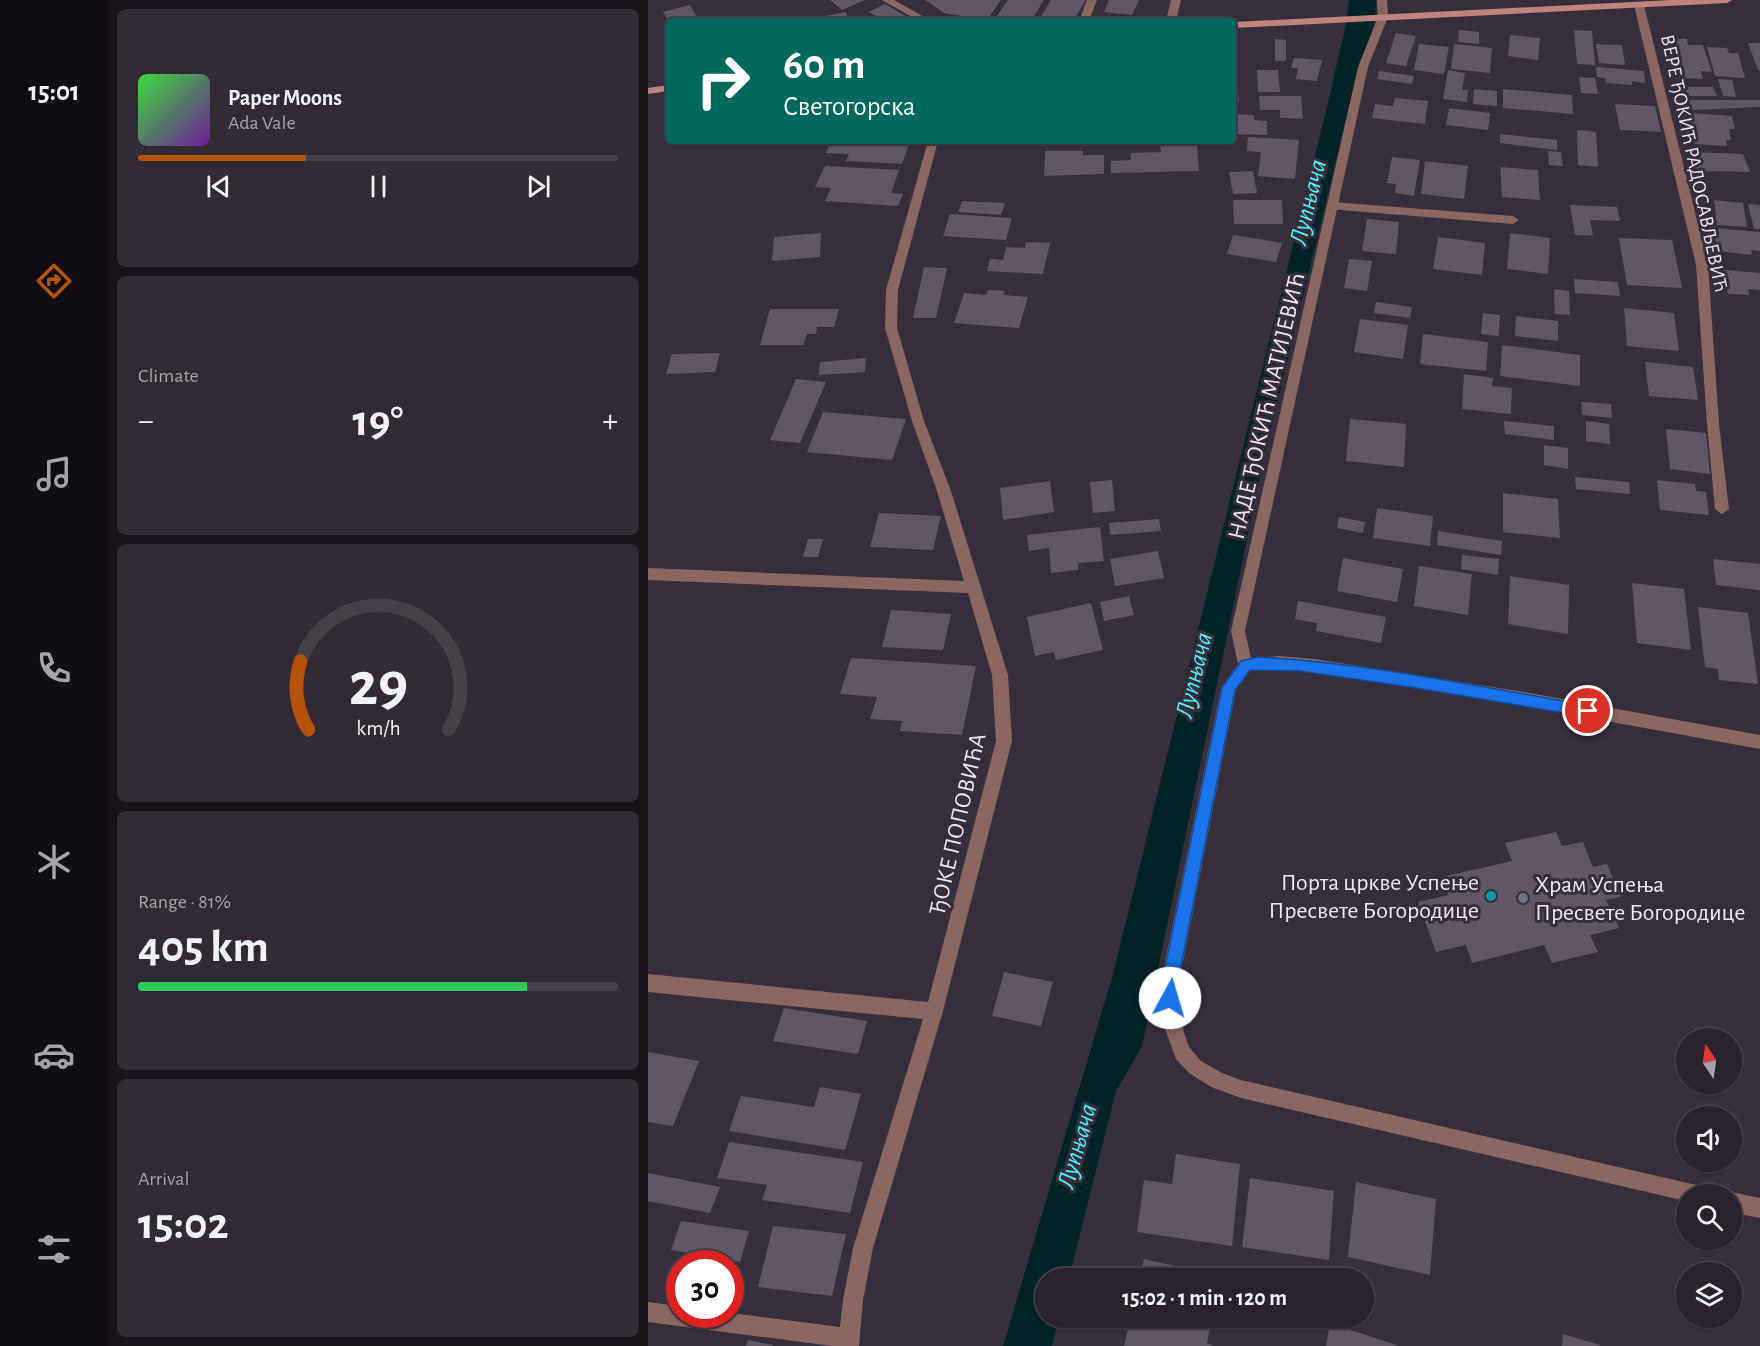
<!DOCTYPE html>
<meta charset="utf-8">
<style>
body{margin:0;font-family:"Alegreya Sans",sans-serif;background:#312a34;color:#f1f3f6;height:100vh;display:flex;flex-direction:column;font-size:22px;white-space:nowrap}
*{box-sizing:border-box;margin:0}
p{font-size:20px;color:#a5a4a9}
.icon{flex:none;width:33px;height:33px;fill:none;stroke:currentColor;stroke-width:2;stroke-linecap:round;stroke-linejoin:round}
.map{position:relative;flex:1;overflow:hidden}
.details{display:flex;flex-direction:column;gap:9px;padding:9px;background:#171318;width:540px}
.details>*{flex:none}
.guide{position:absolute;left:18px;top:18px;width:570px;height:126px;border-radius:6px;box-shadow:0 2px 4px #0004,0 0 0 2px #453f48;background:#00695c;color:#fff;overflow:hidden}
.needle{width:39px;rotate:347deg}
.tools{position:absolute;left:1028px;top:1028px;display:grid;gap:12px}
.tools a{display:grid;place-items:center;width:66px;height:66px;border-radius:50%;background:#29222c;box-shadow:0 2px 4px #0004,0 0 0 2px #453f48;font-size:30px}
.speed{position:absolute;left:18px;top:1250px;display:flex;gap:12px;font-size:30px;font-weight:700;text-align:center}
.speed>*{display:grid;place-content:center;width:78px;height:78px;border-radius:50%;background:#29222c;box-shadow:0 2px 4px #0004,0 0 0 2px #453f48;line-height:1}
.speed .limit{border:9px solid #d22;background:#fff;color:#111}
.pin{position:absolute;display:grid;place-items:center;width:51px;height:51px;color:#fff;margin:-26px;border:3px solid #fff;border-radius:50%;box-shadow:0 2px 6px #0007}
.me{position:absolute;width:66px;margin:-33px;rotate:6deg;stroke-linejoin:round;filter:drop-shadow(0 0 4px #0008)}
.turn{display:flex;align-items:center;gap:21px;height:126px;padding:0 18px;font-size:27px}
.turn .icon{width:78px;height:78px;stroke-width:2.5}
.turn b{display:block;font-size:42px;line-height:51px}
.big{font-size:45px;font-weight:700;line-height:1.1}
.details .tile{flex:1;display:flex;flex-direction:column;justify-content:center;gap:9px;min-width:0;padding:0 21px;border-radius:9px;background:#312a34}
.details .dial{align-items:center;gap:0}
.dial svg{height:156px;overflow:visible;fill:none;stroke:#453f48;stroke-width:7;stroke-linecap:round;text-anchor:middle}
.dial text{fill:#f1f3f6;stroke:none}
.song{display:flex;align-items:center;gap:18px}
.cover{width:72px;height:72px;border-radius:9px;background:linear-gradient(135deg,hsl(120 70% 55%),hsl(280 70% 35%))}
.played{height:6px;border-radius:3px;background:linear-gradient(90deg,#b45309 35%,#453f48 35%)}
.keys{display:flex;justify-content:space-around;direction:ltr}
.heat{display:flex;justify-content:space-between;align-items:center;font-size:33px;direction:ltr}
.charge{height:9px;border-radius:4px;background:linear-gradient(90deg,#34c759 81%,#453f48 0)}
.trip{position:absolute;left:387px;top:1268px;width:339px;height:60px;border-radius:30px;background:#29222c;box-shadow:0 2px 4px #0004,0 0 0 2px #453f48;font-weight:700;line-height:60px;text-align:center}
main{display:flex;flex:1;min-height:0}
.dock{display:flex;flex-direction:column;width:108px;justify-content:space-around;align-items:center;background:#100e12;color:#a5a4a9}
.dock .icon{width:42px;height:42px}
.dock .active{color:#b45309}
.dock b{font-size:27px;color:#f1f3f6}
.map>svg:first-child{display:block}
.water{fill:#002325}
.building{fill:#605665}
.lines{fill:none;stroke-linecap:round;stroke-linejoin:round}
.lane{fill:#8b6764;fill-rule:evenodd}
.street{fill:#8b6764;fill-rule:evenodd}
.secondary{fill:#bd8480;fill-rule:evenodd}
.route{fill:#1a73e8;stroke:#114b97;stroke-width:1.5}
.culture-dot{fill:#0f9aa8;stroke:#372e3b;stroke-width:2}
.worship-dot{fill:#6b7280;stroke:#372e3b;stroke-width:2}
.labels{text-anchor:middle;stroke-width:6;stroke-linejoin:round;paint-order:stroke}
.far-street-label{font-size:20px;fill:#ede7f0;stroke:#372e3b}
.street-label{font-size:24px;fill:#ede7f0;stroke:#372e3b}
.poi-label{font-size:24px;fill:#ede7f0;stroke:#372e3b;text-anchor:end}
.water-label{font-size:26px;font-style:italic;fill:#4cf3f7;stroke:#372e3b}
</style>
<main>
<nav class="dock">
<b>15:01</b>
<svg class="icon active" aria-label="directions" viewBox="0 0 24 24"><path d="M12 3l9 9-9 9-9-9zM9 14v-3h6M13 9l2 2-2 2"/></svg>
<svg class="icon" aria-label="music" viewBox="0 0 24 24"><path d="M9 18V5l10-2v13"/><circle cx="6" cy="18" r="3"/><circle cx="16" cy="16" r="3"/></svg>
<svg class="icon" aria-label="phone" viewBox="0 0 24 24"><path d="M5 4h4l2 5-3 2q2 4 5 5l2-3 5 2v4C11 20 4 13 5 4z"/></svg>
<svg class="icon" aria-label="climate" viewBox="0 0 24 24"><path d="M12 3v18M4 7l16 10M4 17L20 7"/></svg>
<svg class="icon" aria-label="car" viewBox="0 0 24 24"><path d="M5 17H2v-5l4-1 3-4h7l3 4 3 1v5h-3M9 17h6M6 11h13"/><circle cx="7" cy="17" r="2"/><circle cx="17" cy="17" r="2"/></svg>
<svg class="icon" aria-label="filters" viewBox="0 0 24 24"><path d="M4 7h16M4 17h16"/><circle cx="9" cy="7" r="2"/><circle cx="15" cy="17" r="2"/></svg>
</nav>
<section class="details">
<div class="tile">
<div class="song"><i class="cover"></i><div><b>Paper Moons</b><p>Ada Vale</p></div></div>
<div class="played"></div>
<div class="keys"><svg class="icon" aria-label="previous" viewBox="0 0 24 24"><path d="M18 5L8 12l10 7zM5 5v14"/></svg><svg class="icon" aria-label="pause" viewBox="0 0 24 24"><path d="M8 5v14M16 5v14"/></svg><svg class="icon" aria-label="next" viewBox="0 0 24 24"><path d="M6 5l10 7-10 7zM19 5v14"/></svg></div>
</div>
<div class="tile"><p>Climate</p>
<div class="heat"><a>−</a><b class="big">19°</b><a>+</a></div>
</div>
<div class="tile dial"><svg viewBox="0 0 100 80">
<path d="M14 69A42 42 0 1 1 86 69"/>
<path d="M14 69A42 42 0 0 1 10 34" stroke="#b45309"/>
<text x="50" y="56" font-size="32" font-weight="700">29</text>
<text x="50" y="72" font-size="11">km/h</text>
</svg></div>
<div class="tile"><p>Range · 81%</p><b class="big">405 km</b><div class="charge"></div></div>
<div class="tile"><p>Arrival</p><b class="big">15:02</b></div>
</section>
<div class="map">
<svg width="1112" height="1346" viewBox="0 0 1112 1346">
<rect width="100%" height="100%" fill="#372e3b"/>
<path class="water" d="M701 0H728L727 21 701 106 615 462 494 1046 468 1091 421 1278H398V1317H411L404 1346H355L465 974 680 103 698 24Z"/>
<path class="building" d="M182 0H217L194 10Z
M277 0H353L339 20 296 13Z
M360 0H396L383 21 349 16Z
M403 0H438L427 18 416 17 412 21 392 18Z
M461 0H491L484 15 456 12Z
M237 4 261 18 255 21H235L221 12Z
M42 5 51 21H20L15 12Z
M198 12 199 16H203L205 21H179L177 16Z
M811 30 831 32V44L810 42Z
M926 30 944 31 947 65 929 64Z
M748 33 768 36 758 66 738 63Z
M862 35 892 38 890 60 860 56Z
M627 39 638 40V61H627Z
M1021 39H1039L1040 45H1055L1064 72 1053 71 1055 79 1032 78Z
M1100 43H1112V71L1110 70Z
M771 44 801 47 796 74 766 70Z
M806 44 844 48 842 73 803 69Z
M948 44 974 45 977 65 951 63Z
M1059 47 1079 48 1081 53H1090L1097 78 1067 76Z
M646 58 674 60 669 81 648 79 650 68H643Z
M948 67 996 71 997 83 984 81V85L958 83 957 78 949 77Z
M609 70H630L632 92H610Z
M800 70 817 73 814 90H820L819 102 795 99Z
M731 71 766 76 764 84 729 79Z
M588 74 591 101H585V75Z
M931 77 947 78 950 94 933 93Z
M1070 79 1084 80 1088 97 1075 96Z
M1029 87H1065L1069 96H1033Z
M826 89 849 91V106L825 104Z
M855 89 924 95 925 114 855 108Z
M611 96H653L655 119 632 118V110H612Z
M747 98 780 101 777 124 724 118 727 104 745 106Z
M1040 100H1112V107L1044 110Z
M967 104 1007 106 1013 132 972 130Z
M801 108 842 113 840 130 798 125Z
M1042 113 1084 116 1087 129H1081L1083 140H1078L1079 146 1047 144Z
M585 114 606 115V120L619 121V135L585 134Z
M929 130 948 132 950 167 930 165Z
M852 134 909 140V150L852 143Z
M600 137 651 140 647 179 610 176 613 152 599 151Z
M183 141H191L261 144 254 164 198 161 201 154 178 153Z
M549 145 551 171 463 173V161L483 160V153L513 152 512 146Z
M397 151H435V155H456V174L396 176Z
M900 151 913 152 915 166 901 165Z
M1042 152 1095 154 1102 172 1048 171Z
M744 157 772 160 766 196 747 193 748 184 739 183Z
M777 161 820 166 816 199 773 194Z
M177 166 251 170 243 193 255 194 250 206 177 201 183 188 167 187Z
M852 167 890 170 892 200 854 197Z
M605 171 609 193 585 194 581 172Z
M585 200H634L635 224H586Z
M1066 200 1095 203 1099 227 1069 225Z
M314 201 357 203 353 215 310 212Z
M1100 204 1112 205V229H1106Z
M922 205 969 207 972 221 942 220 945 236 927 235Z
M302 214 364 218 358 240 295 236Z
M719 219 751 222 748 254 714 251Z
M1066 228 1112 232V251L1103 250 1104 255 1069 251Z
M173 233 172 257 124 261 126 237Z
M862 233 902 238 900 274 859 269Z
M585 235 634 243 628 262 579 254Z
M790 237 837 243 834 275 785 269Z
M971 238 1024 240 1034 288 979 285Z
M378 242 402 243 395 274 339 271 342 259 355 260 358 247 377 248Z
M701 259 724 261 719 291 696 288Z
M276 267 299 268 288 318H265Z
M1076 270 1112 273V290L1100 289 1101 295 1080 294Z
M926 279 970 282 972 296 927 293Z
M906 289 921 291 922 315 907 314Z
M340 290 357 291 355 295 380 297 371 328 306 323 316 293 338 295Z
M728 302 764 307 762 318 726 313Z
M976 308 1026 313 1031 351 979 346Z
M122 309H191L186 327H169L168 334H159L155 345H112Z
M835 313 852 315 851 336 833 334Z
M868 316 910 321V341L867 336Z
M712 319 760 325 755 359 706 352Z
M775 334 840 342 838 371 772 364Z
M854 345 932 355V386L852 376Z
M72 353 67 372 18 374 24 354Z
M218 358 217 372 171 375 172 362Z
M997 362 1045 367 1050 400 1001 396Z
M816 374 845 378 844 386 864 388 863 414 814 409Z
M148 379 178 382 152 443 122 440Z
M933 402 963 404 964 418 934 415Z
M175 412 258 419 244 460 159 452Z
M702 419 758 424 756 467 698 461Z
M856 421 906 426V440L857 434Z
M938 421 961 424 962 444 938 441Z
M1018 429 1058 433 1062 474 1022 469Z
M896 445 920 448V469L896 465Z
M927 477 981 482 982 494 928 489Z
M464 480 467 511 445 513 442 482Z
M1009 480 1047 484 1048 491 1058 492 1061 515 1012 510Z
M402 481 406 512 355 520 352 488Z
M855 493 910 499 912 538 855 532Z
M729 508 785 516 782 546 725 538Z
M231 513 293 516 285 550 222 547Z
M691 517 717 522 715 533 689 528Z
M511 519 513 531 462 535 461 523Z
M452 527 456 561 430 563V570L403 573 401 548 381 551 379 535Z
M790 531 854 541 853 555 789 545Z
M160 539H175L170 557H155Z
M510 551 516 578 467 586 462 559Z
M814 555 851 559 850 575 813 569Z
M695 558 755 569 749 602 689 591Z
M1065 559 1112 564V590L1068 585Z
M771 566 824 574 820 615 766 606Z
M862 576 921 585 920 634 860 624Z
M984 583 1036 589 1043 650 989 643Z
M481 596 486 615 456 621 452 602Z
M650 601 738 617 733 643 668 631 669 623 647 619Z
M443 603 455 650 408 660 406 652 387 656 379 617Z
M1050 607 1100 613 1110 684 1071 680 1070 669 1057 667Z
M243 610 303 614 295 650 234 647Z
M203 658 328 666 314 735 252 731 254 721 222 719 229 697 192 694Z
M908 832 914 846 935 842 945 867 959 864 973 897 958 900 971 928 942 935 950 952 904 963 896 945 824 963 818 945 788 952 770 902 800 895 794 877 864 861 857 843Z
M356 972 405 982 393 1026 344 1016Z
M136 1008 219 1021 210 1054 125 1041Z
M0 1052 51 1061 25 1126 0 1122Z
M172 1087 213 1094 197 1150 81 1131 93 1096 166 1107Z
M81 1142 215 1162 202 1213 114 1200 119 1185 69 1178Z
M528 1154 592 1164 584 1246 489 1232 496 1180 524 1184Z
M0 1173 72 1187 62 1213 0 1201Z
M602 1178 686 1191 681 1260 594 1247Z
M708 1182 788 1199 782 1275 700 1257Z
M33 1221 101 1231 92 1262 23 1250Z
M125 1226 198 1234 184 1296 110 1287Z
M496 1259 550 1271 549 1278H492Z
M483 1317H564L559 1343 566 1346H476Z
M682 1323 751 1346H678Z
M915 1334 952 1345V1346H914Z
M100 1340 125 1345V1346H98Z"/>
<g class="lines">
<path class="lane" d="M439 0H449L441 21H431Z
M523 0H533L528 21H518Z
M684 202 865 216 871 220 865 224 680 209V203Z"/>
<path class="street" d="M234 0H246L283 21H271Z
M729 0H739L740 17 720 67 597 631 603 658 631 656 666 659 876 692 1112 735V749L876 706 666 672 631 669 602 671 588 690 534 967 530 1015 541 1047 553 1061 574 1073 593 1080 1057 1187 1060 1194H1038V1201L593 1098 563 1087 541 1073 528 1059 512 1015 516 967 573 688 590 664 583 631 710 67 730 17Z
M991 2 996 5 1060 265 1071 424 1081 509 1074 514 1067 509 1059 424 1048 265 986 5Z
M280 141H290L250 290 249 328 276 421 303 491 360 675 364 741 295 1011 225 1248 215 1300 211 1346H184L0 1322V1302L32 1306V1314L82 1313 192 1327 195 1300 205 1248 275 1019 0 992V974L280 1002 348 741 344 675 320 593 0 580V568L316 581 289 491 264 421 237 328 238 290Z
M1083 1192 1112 1198V1218L1083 1212V1194H1079Z"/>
<path class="secondary" d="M1023 0H1084L1079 3 585 28V22Z
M21 85V91L0 94V88Z"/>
</g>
<path class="route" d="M610 657C721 663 831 687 940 705L945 707 947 711 945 716 940 717 768 688 652 671 602 670 587 690 533 967 527 1003 522 1006 516 1003 514 998 517 967 574 688 593 661Z"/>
<circle class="culture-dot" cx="843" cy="896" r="6"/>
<circle class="worship-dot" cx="875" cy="898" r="6"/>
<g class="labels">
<g class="far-street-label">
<text transform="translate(1047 163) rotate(78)" y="7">ВЕРЕ ЂОКИЋ РАДОСАВЉЕВИЋ</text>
</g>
<g class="street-label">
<text transform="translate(618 406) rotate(-77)" y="8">НАДЕ ЂОКИЋ МАТИЈЕВИЋ</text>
<text transform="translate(309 824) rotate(-77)" y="8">ЂОКЕ ПОПОВИЋА</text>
</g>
<g class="poi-label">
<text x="831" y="890">Порта цркве Успење<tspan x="831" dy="28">Пресвете Богородице</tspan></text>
<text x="887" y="892" text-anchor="start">Храм Успења<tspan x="887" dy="28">Пресвете Богородице</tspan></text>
</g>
<g class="water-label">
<text transform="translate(659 202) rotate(-76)" y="9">Лупњача</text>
<text transform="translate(545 675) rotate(-76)" y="9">Лупњача</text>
<text transform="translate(428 1146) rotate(-74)" y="9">Лупњача</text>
</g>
</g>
</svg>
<div class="tools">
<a><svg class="needle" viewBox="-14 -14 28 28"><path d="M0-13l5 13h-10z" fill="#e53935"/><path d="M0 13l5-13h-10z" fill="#a5a4a9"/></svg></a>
<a><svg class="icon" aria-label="sound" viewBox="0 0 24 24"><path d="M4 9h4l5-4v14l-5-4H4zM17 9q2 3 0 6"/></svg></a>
<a><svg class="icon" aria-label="search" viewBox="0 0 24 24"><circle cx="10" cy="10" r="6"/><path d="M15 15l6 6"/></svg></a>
<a><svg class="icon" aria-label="layers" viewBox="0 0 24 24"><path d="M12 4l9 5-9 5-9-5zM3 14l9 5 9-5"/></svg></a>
</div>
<div class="speed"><div class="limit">30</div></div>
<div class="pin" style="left:940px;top:711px;background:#d93025"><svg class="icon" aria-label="arrive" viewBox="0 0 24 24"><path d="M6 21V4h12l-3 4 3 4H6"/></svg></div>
<svg class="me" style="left:522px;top:998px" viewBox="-20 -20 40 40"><circle r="19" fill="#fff"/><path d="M0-13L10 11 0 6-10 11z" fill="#1a73e8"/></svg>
<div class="trip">15:02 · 1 min · 120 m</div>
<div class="guide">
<div class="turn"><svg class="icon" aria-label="right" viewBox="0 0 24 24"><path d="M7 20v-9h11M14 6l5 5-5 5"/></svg><div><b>60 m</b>Светогорска</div></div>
</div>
</div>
</main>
